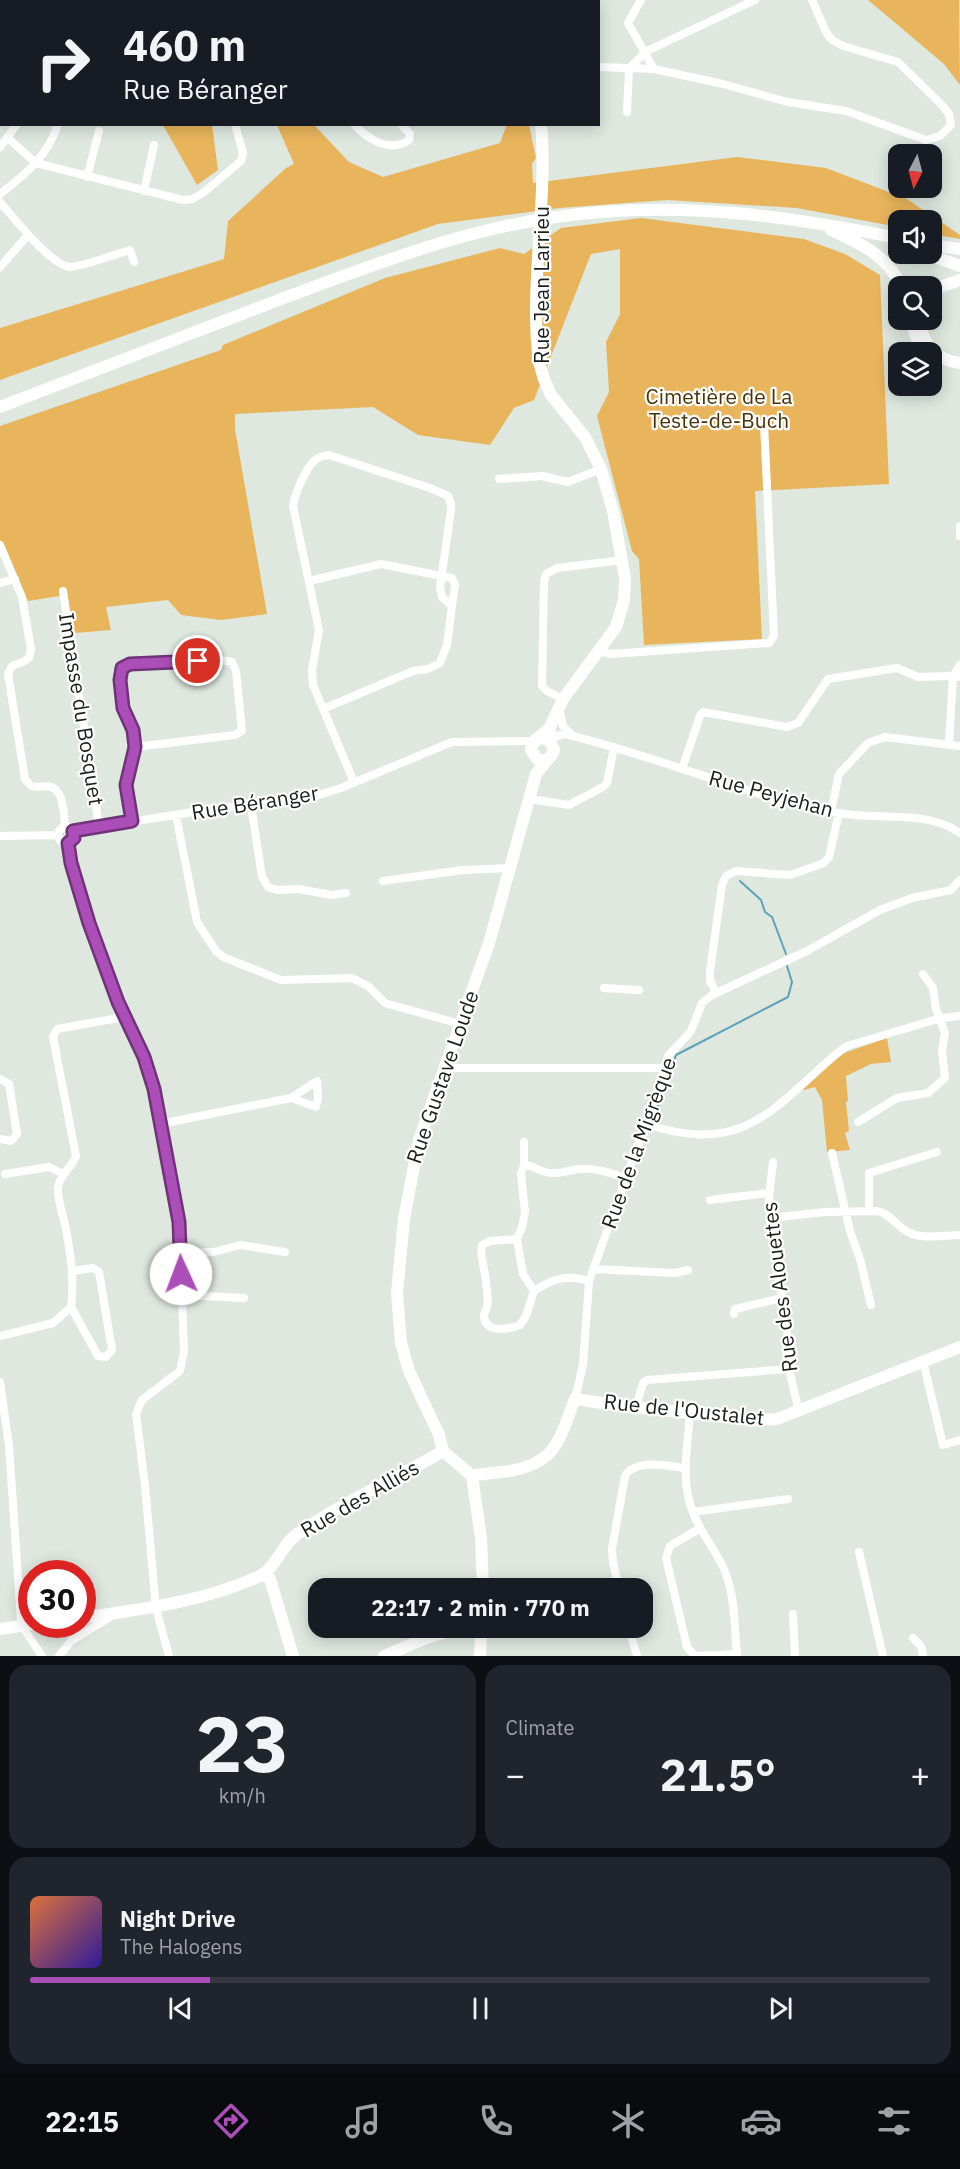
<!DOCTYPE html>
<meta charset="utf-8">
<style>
body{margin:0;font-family:"IBM Plex Sans",sans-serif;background:#20242c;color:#f1f3f6;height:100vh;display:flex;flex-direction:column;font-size:22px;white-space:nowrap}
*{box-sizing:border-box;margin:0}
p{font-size:20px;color:#9ea1a6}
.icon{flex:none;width:33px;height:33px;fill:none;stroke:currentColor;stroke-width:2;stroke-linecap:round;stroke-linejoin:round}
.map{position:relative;height:1656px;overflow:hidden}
.sheet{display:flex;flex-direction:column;gap:9px;padding:9px;background:#0d0f14;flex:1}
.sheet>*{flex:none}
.banner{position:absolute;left:0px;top:0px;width:600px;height:126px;box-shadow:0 3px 15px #0003;background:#171b24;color:#f1f3f6;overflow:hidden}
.needle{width:39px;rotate:186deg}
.fabs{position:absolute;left:888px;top:144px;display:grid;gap:12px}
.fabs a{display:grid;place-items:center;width:54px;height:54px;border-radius:12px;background:#171b24;box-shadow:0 3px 15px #0003;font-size:30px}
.speed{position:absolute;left:18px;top:1560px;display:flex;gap:12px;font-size:30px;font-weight:700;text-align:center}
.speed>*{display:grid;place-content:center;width:78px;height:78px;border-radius:50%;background:#171b24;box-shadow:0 3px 15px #0003;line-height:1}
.speed .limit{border:9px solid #d22;background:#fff;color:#111}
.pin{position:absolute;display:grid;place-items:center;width:51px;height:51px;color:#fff;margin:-26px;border:3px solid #fff;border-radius:50%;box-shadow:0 2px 6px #0007}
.me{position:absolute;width:66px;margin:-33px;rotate:358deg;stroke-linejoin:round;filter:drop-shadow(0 0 4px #0008)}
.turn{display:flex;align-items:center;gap:21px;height:126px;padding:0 24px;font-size:27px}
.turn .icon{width:78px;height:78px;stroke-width:2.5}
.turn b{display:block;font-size:42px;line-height:51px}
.big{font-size:45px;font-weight:800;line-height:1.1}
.sheet .tile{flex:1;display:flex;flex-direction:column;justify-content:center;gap:9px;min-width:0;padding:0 21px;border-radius:18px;background:#20242c}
.sheet .dial{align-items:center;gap:0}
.dial b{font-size:78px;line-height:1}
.song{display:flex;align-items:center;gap:18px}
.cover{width:72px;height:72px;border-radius:9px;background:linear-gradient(135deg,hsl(20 70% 55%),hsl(250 70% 35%))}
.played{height:6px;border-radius:3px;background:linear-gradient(90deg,#ac4eb7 20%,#363941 20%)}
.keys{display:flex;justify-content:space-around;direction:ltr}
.heat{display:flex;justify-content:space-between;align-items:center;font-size:33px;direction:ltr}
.sheet .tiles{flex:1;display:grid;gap:9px;grid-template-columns:1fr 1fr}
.tile:last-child{grid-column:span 2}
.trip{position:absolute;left:308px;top:1578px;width:345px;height:60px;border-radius:18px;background:#171b24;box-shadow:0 3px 15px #0003;font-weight:800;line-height:60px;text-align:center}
.tabs{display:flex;height:96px;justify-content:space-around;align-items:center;background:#090b0e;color:#9ea1a6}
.tabs .icon{width:42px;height:42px}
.tabs .current{color:#ac4eb7}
.tabs b{font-size:27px;color:#f1f3f6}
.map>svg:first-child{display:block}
.green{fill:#e9b55c}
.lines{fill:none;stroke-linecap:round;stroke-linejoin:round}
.stream{stroke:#5ba3b7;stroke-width:2}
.street{stroke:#fff;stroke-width:8}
.secondary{stroke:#fff;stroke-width:12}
.primary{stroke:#fff;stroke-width:12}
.route-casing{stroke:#703377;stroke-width:15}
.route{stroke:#ac4eb7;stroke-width:10}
.labels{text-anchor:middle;stroke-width:4.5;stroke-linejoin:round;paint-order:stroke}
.street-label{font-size:21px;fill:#1b1f1c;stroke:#fff}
.park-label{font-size:21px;fill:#493309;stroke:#fff}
</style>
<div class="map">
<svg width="960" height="1656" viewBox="0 0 960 1656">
<rect width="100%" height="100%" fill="#dee8df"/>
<path class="green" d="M21 0H267L266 2Z
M868 0H959L960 85 944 64Z
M507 124 529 125 536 158 532 164 533 183 737 157 826 168 907 199 960 235V239L932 234V220H898V227L797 208 667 200 560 208 438 224 0 380V328L224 259 228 221 286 168 294 164 277 125H314L349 162 383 177 500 143Z
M163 125H212L218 170 197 185Z
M641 218 804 239 845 254 880 275 889 484 755 491 762 639 644 645 639 559 632 551 597 416 609 392 606 342 620 314V249L591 254 534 400 514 408 490 445 418 435 373 407 235 414V429L267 614 221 620 181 615 168 600 106 607 111 630 75 633 66 595 28 601 0 553V426L221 350 223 345 385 278 500 248 524 254 561 228Z
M887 1038 891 1062 871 1064 846 1076 848 1101 846 1102 849 1131 845 1133 850 1150 827 1152 822 1100 815 1087 804 1090 802 1088 844 1053Z"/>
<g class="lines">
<path class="stream" d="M740 881 761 900 765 912 772 917 786 954
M671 1069 676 1055 788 997 792 982 787 966
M653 1121 670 1071"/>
<path class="street" d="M40 0 41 2
M276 0V2
M641 0 628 23 654 69
M598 67 654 69 723 84 788 102 846 111 926 140 940 136 951 125 949 114 941 104 898 62 843 46 832 40 826 32 812 0
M629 69 645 52 755 0
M627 112 629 69
M354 124C368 140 390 153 409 140L410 134 401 124
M8 138 36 163 183 200 193 199 204 192 241 161 243 153 235 124
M0 147 17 124
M87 177 99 131
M144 191 154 145
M0 194C25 175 48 156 58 124
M0 202C13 217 52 267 71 267 84 266 116 254 130 250L134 262
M0 267 28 235
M499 479 542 476 568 482 601 469
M960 526V536
M0 545 22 597 31 649 29 658 23 662 12 666 8 674 25 779 31 786C38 788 45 785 51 787 64 790 64 816 65 827
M309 581 381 564 452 578 455 585 452 606
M0 583 15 579
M63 591 99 826
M598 651 611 654 769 643 774 636 764 423
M960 665 953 676 960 677
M563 699 547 691 542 686 544 582 546 574 557 568 623 560
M559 707 563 726 572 735
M323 709 413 671 428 669 440 663 447 645 452 606 442 597 440 587 451 510V504L448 496 430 488 329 455C324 456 319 456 315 460 307 466 294 495 293 506L319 630 312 670 313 685 354 782
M550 741 557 736 565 734C615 746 664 763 713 779 759 794 805 810 854 815 888 818 930 812 960 833
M682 769 700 716 703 712 787 727 798 723 828 679 897 668 918 677 953 676 949 744
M530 799 569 805 603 787 607 783 614 747
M251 805 262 877 268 887 277 890 299 889 331 895 346 893
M831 811 839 774 868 743 885 737 960 746
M176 815 197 922 216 951 223 957 281 980 352 978 368 986 385 1003 460 1024
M132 821 126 785 135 747 133 730 123 708 120 680 122 668 130 664 220 660 232 662 236 671 242 731 235 735 135 747
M58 835a8 8 0 1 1 16 0a8 8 0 1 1-16 0Z
M73 831 206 810 309 798 341 788 452 742 534 741
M0 836 58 835
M68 843 71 863 89 923 118 1002 144 1057 150 1075 179 1222 184 1352 180 1371 142 1400 136 1414 145 1486 156 1608 169 1656
M383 881 463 870 511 868
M604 988 639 990
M716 992 710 981V971L722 885 726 876 736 871 790 875 824 863 829 857 839 813
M443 1066 453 1068H663
M0 1079 9 1084 17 1134 11 1141 0 1139
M858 1122 897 1098 928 1093 945 1078 942 1051 945 1033 936 1009 933 988 923 974
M160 1124 291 1098 316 1107 318 1098 317 1081 291 1098
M645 1124C742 1155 769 1113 836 1054L847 1046 941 1018 960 1016
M524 1142V1165L521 1174 525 1212 522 1227 517 1239 523 1274 534 1291C552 1279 567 1274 589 1281
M832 1153 850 1231 860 1259 871 1305
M773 1162 769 1197 770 1223 788 1337 789 1369 799 1412
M524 1165C534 1165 541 1173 551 1173 561 1174 570 1170 579 1169 596 1168 611 1172 626 1179
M5 1174 49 1167 63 1174
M710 1200 769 1193
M869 1210V1173L937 1152
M770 1218 825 1212 877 1211C890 1213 896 1226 908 1232 922 1240 944 1235 960 1235
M517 1239 490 1241 482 1245C479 1257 486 1271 486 1283 487 1291 489 1300 487 1307 486 1312 484 1312 484 1316 485 1334 509 1329 520 1325L526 1316 534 1291
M180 1253 214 1252 240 1245 285 1252
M593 1269 675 1273 688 1270
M182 1295 244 1298
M71 1307 98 1356 106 1357 112 1350 99 1272 93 1268 72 1271
M734 1314 735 1309 782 1298
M0 1336 53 1323 71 1307C75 1279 70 1251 65 1224 62 1213 57 1198 58 1187 60 1174 72 1168 76 1156L53 1037 57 1029 124 1017
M923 1361 943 1445 960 1440
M0 1382 9 1446 21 1621 22 1626 42 1656
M575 1399 583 1365 589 1281 661 1081 668 1056 691 1031 702 1003 712 995 807 951 880 910 912 898 951 890 960 880
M636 1407 643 1383 647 1380 789 1369
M690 1413C688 1441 682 1472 689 1500 695 1525 711 1543 722 1565 736 1593 734 1626 737 1656
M693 1512 788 1499
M699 1529 670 1546 666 1558 687 1647 695 1656 737 1654
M859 1552 883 1656
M619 1588 613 1562 612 1549 625 1476C637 1457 668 1467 686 1468
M793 1614 795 1656
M629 1628 637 1656
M913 1638 921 1646 923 1656
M59 1656 71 1641 113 1615"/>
<path class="secondary" d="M149 0 156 2
M446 0 449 2
M463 0 477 2
M222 2 228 0
M530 2 545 0
M577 2 578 0
M541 124C548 203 529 284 539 362L544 379 551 395 585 437 601 469 613 511 625 578 624 600 616 627 563 699 550 727 549 740
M535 740 542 738 550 741 554 750C551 759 545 762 537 759L531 750C532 739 544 735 550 727
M443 1451 439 1435 409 1371 401 1343 397 1293 404 1219 419 1140 489 943 536 774 548 759
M443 1451 472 1476 481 1538 483 1588
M472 1476C485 1473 497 1473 510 1471 558 1462 559 1439 575 1399L616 1405 756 1420 777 1419 960 1347
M263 1575 270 1579 293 1656
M82 1618C143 1609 203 1602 260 1576 275 1569 282 1545 296 1535 342 1502 395 1480 443 1451
M0 1629 33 1624
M384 1656 429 1637 461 1628
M480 1656 481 1628"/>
<path class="primary" d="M831 230C860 243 887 255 901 286
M932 245 960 249
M927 254 960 266
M932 294 937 288 960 280
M910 320 918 341
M921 320C920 343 937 361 960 363
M0 407C92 371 184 336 276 301 382 261 487 220 601 212 706 204 796 218 898 238"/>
</g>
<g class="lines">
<g class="route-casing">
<path id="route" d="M181 1274 179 1222 154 1089 144 1057 118 1002 89 923 71 863 68 843 74 838 73 831 132 821 126 785 135 747 133 730 123 708 120 680 122 668 130 664 198 661"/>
</g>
<use href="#route" class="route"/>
</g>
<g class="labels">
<g class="street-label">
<text transform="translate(542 285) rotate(-90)" y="7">Rue Jean Larrieu</text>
<text transform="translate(81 709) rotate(81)" y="7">Impasse du Bosquet</text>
<text transform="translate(771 794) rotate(15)" y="7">Rue Peyjehan</text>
<text transform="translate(255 803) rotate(-9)" y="7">Rue Béranger</text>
<text transform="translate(443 1077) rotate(-71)" y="7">Rue Gustave Loude</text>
<text transform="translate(639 1143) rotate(-70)" y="7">Rue de la Migrèque</text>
<text transform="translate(780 1287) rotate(-97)" y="7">Rue des Alouettes</text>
<text transform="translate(684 1410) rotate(6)" y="7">Rue de l'Oustalet</text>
<text transform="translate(360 1499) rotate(-30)" y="7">Rue des Alliés</text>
</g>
<g class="park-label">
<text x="719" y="404">Cimetière de La<tspan x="719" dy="24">Teste-de-Buch</tspan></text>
</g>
</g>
</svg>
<div class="fabs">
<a><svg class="needle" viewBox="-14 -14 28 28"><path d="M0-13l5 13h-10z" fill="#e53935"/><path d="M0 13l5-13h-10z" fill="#9ea1a6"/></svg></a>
<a><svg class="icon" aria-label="sound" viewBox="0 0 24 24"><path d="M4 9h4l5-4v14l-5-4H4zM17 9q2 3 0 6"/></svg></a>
<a><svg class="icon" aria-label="search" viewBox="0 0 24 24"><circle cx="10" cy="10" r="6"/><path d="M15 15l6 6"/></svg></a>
<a><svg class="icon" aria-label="layers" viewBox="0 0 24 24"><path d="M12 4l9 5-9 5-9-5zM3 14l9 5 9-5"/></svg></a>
</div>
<div class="speed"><div class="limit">30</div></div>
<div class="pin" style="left:198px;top:661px;background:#d93025"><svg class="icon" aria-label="arrive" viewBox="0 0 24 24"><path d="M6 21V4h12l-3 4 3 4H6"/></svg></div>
<svg class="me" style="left:181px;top:1274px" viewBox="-20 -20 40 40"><circle r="19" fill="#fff"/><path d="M0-13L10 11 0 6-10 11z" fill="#ac4eb7"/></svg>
<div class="trip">22:17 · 2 min · 770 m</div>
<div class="banner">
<div class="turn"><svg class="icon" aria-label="right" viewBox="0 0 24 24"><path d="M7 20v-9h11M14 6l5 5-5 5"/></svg><div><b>460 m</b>Rue Béranger</div></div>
</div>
</div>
<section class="sheet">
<div class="tiles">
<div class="tile dial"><b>23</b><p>km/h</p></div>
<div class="tile"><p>Climate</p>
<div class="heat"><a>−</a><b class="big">21.5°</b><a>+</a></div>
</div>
<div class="tile">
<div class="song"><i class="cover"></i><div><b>Night Drive</b><p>The Halogens</p></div></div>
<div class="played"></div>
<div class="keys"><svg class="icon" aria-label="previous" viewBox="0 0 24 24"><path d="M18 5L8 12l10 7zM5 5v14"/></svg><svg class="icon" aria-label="pause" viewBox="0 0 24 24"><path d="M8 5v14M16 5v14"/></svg><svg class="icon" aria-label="next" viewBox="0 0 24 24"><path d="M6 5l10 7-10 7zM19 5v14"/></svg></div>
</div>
</div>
</section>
<nav class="tabs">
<b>22:15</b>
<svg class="icon current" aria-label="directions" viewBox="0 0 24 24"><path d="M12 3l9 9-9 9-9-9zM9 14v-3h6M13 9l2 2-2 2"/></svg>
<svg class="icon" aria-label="music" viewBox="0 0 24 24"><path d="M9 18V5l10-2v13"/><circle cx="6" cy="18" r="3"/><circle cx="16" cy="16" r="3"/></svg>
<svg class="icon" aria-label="phone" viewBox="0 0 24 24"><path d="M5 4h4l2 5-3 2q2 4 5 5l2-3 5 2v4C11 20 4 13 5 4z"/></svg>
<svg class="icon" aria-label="climate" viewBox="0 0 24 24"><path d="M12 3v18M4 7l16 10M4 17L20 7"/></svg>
<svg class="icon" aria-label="car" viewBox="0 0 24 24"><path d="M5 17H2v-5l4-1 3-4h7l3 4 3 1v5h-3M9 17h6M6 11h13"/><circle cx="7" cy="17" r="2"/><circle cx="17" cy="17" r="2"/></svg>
<svg class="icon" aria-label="filters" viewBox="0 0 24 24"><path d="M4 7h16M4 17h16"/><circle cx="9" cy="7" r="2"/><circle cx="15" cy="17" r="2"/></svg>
</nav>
